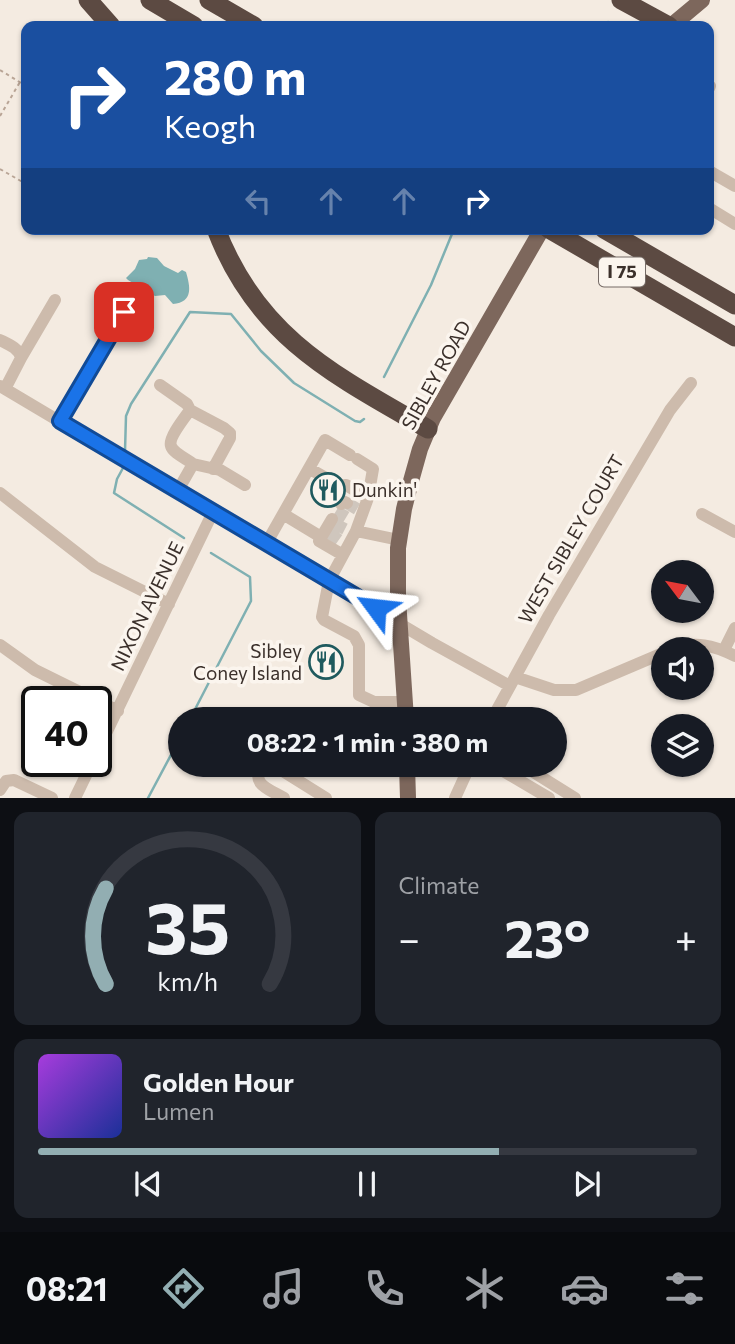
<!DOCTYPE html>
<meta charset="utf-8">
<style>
body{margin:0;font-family:Commissioner,sans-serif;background:#20242c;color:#f1f3f6;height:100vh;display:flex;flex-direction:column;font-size:26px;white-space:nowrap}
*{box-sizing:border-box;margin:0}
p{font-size:23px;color:#9ea1a6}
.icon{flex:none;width:38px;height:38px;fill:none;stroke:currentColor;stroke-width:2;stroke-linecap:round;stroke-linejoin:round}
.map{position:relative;height:798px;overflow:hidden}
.panel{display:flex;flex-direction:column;gap:14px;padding:14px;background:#0d0f14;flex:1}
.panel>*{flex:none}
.top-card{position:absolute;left:21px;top:21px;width:693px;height:214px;border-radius:14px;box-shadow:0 2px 5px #0004;background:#1a4fa0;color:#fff;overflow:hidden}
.needle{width:46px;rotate:302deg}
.fabs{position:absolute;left:651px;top:560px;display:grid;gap:14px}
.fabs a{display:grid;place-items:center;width:63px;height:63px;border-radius:50%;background:#171b24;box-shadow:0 2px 5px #0004;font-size:35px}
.speed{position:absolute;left:21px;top:686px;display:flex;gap:14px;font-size:35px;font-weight:700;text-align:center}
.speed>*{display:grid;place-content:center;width:91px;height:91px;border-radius:50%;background:#171b24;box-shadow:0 2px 5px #0004;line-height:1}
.speed .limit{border:4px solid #111;border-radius:10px;background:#fff;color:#111}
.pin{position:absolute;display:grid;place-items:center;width:60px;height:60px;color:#fff;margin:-30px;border-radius:14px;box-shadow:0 4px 10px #0006}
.me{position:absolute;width:77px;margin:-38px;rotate:300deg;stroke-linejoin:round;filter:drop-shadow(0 0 5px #0008)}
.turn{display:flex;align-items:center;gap:24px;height:147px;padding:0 28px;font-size:32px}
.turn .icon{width:91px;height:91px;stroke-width:2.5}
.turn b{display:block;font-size:49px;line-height:60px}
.lanes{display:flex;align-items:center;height:66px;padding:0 28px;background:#0003;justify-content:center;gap:35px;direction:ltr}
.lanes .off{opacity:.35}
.big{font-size:52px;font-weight:700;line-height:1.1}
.panel .card{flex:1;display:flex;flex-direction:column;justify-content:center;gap:10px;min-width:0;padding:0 24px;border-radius:14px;background:#20242c}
.panel .dial{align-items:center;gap:0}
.dial svg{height:182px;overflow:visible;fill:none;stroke:#363941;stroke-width:7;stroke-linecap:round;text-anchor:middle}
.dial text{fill:#f1f3f6;stroke:none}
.song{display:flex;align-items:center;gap:21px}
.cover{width:84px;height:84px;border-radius:10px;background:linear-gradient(135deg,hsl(280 70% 55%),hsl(230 70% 35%))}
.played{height:7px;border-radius:4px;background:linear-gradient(90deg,#92aeb2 70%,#363941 70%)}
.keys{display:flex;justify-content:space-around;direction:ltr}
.heat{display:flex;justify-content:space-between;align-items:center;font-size:38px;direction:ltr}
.panel .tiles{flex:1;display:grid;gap:14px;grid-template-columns:1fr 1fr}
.card:last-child{grid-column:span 2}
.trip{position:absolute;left:168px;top:707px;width:399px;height:70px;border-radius:35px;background:#171b24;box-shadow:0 2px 5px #0004;font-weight:700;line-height:70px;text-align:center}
.dock{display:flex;height:112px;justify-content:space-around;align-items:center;background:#090b0e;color:#9ea1a6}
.dock .icon{width:49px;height:49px}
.dock .on{color:#92aeb2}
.dock b{font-size:32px;color:#f1f3f6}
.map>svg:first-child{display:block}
.water{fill:#7fb0b2}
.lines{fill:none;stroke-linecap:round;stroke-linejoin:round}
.stream{stroke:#7fb0b2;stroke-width:2.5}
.minor-tunnel{stroke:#cfc6bd;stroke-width:12;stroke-dasharray:12 6;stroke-linecap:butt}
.path{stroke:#b9a596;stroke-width:2;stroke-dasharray:3.5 3.5;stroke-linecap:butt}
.minor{stroke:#cdbbac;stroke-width:12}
.major{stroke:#7d675c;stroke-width:16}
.highway{stroke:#5c4a42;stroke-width:19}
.route-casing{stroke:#114b97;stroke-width:18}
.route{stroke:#1a73e8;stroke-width:12}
.labels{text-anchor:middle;stroke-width:7;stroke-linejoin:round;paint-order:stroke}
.shield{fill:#fbf5ee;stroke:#756b66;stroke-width:2}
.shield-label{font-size:18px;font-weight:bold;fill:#3b302b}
.street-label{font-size:19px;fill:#3b302b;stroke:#fbf5ee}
.poi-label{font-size:19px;fill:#3b302b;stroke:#fbf5ee;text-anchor:start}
</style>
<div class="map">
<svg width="735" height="798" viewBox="0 0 735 798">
<rect width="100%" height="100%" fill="#f4ebe1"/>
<path class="water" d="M148 257 157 258 164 266 178 273 182 270 186 272C190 286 194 302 173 304L165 295 155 296 128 280 126 278 135 269 139 260 147 259Z"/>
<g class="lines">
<path class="stream" d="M601 26 608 22
M384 377 431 285 454 229
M125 451 126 416 131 404 190 312 231 314 261 351 294 383 355 421 360 422 364 419
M123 468 117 479 114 493 184 538
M190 719 251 601 250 577 211 553
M148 798 180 738"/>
<path class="minor-tunnel" d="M347 503 357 509
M336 511 351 520
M335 524 345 529
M329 533 339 540"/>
<path class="path" d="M0 70 26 86
M0 116 20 82
M0 169 26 184"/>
<path class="minor" d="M709 88 710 86
M709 171 735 186
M709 208 735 224
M0 340C8 344 19 348 21 358L5 389
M21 358 55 300
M160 385 187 404 190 410C185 417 168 438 171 446 173 453 187 459 193 464
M0 386 432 643 510 686
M190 410 224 428 230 433V438L213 469
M60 421 124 312
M357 459 373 469 368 498 356 531 329 581 322 617 324 620 354 636 359 645V695L374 702H405
M310 469 340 486 346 485 368 498
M177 492 193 464 220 470 245 485
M0 493 95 567 169 604
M341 504 343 501 347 503
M283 514 321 537
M702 514 735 532
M332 519 319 541 343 555
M356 531 399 540
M266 544 325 440 350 455
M0 645 35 670 118 711
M672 649C696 641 713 645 735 656
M724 650 735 628
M515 677 554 690H576L663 653
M492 719 549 615 670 410 691 383
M96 754 213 512
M263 765C249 784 269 789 284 798
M273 765 326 798
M493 765 549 798
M522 765 575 798
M0 790 6 781 14 780 52 798
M75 798 93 761
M455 798 470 765"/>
<path class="major" d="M671 26 702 0
M406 719 398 599V548L404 509 411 481 420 449 433 418 542 229
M407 765 408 798"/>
<path class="highway" d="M88 0 111 26
M150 0 194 26
M209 0 254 26
M621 0 669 26
M216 229C257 337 334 375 428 429
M549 229 735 337
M604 229 735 305"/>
</g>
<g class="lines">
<g class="route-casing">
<path id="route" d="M124 312 60 421 376 608"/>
</g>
<use href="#route" class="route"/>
</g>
<defs>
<g id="restaurant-ring" transform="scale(1.75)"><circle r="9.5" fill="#fbf5ee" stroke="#1f5a5e" stroke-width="1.5"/><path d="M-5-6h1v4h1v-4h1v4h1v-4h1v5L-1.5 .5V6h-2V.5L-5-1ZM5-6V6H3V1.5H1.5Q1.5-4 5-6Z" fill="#1f5a5e"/></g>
</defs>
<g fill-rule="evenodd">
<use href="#restaurant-ring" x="328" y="490"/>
<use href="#restaurant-ring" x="326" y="662"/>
</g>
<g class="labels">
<rect class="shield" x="599" y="257.5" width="46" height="29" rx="5"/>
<g class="shield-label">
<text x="622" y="278">I 75</text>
</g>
<g class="street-label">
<text transform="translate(436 375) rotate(-61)" y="7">SIBLEY ROAD</text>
<text transform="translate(571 539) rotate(-60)" y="7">WEST SIBLEY COURT</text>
<text transform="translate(147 606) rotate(-64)" y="7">NIXON AVENUE</text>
</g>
<g class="poi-label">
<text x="352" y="497">Dunkin'</text>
<text x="302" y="658" text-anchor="end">Sibley<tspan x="302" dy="22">Coney Island</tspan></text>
</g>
</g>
</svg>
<div class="fabs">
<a><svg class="needle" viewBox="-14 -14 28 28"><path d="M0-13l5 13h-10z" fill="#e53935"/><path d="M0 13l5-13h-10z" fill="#9ea1a6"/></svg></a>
<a><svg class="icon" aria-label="sound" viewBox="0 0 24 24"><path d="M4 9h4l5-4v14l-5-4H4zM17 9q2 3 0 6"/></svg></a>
<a><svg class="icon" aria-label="layers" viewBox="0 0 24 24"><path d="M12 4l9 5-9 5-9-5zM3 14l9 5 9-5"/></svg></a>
</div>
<div class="speed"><div class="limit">40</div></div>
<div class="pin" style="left:124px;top:312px;background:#d93025"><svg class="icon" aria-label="arrive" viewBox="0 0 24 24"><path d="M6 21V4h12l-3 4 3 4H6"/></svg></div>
<svg class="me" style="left:376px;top:608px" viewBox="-20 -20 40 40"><path d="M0-17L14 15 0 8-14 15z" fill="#1a73e8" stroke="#fff" stroke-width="4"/></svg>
<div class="trip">08:22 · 1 min · 380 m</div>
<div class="top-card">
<div class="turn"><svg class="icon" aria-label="right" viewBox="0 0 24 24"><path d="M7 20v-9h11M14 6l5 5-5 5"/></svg><div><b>280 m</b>Keogh</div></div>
<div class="lanes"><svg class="icon off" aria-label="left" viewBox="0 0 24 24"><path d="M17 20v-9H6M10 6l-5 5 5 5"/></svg><svg class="icon off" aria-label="ahead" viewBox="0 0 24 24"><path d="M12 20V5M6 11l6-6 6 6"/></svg><svg class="icon off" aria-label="ahead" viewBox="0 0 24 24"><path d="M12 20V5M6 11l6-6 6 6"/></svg><svg class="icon" aria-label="right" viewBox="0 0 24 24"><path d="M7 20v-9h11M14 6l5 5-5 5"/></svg></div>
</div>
</div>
<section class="panel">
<div class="tiles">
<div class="card dial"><svg viewBox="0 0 100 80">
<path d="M14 69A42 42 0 1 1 86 69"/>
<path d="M14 69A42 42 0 0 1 14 27" stroke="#92aeb2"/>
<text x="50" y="56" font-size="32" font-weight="700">35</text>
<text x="50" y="72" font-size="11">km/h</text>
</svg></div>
<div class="card"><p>Climate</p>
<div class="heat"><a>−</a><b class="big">23°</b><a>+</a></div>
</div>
<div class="card">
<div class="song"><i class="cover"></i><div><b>Golden Hour</b><p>Lumen</p></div></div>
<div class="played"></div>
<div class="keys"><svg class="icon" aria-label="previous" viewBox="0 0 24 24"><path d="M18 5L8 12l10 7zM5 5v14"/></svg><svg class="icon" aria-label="pause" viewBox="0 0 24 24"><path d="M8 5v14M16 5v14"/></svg><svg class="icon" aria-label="next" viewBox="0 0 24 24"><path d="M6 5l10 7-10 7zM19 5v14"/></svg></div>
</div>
</div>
</section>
<nav class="dock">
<b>08:21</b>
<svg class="icon on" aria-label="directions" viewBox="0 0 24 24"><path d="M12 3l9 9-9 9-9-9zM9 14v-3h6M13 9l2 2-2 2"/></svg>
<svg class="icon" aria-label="music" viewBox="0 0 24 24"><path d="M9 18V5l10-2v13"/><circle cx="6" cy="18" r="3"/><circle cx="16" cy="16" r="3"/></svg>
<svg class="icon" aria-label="phone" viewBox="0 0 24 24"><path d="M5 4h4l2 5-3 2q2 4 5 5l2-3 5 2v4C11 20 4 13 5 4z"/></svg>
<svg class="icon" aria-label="climate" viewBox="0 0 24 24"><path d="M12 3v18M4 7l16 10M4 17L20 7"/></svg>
<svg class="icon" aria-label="car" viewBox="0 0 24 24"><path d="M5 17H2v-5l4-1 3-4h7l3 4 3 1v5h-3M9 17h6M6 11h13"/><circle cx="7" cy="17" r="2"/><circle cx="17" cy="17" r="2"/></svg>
<svg class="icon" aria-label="filters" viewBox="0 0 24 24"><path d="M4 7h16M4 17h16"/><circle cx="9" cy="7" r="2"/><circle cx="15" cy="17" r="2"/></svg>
</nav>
